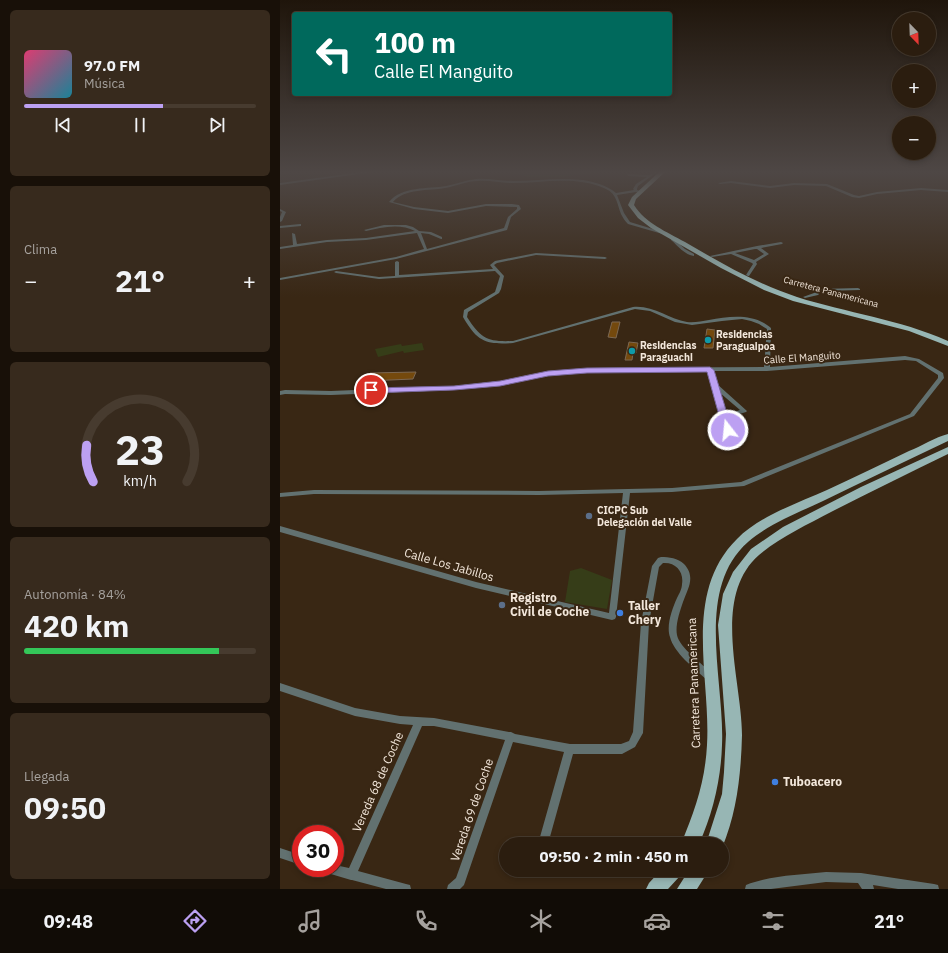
<!DOCTYPE html>
<html lang="es">
<meta charset="utf-8">
<style>
body{margin:0;font-family:"IBM Plex Sans",sans-serif;background:#372a1d;color:#f1f3f6;height:100vh;display:flex;flex-direction:column;font-size:15px;white-space:nowrap}
*{box-sizing:border-box;margin:0}
p{font-size:13px;color:#a6a29e}
.icon{flex:none;width:22px;height:22px;fill:none;stroke:currentColor;stroke-width:2;stroke-linecap:round;stroke-linejoin:round}
.map{position:relative;flex:1;overflow:hidden}
.side{display:flex;flex-direction:column;gap:10px;padding:10px;background:#181008;width:280px}
.side>*{flex:none}
.guide{position:absolute;left:12px;top:12px;width:380px;height:84px;border-radius:4px;box-shadow:0 2px 6px #0003,0 0 0 1px #473b2f;background:#00695c;color:#fff;overflow:hidden}
.needle{width:26px;rotate:157deg}
.tools{position:absolute;left:612px;top:12px;display:grid;gap:8px}
.tools a{display:grid;place-items:center;width:44px;height:44px;border-radius:50%;background:#2b1d0f;box-shadow:0 2px 6px #0003,0 0 0 1px #473b2f;font-size:20px}
.speed{position:absolute;left:12px;top:825px;display:flex;gap:8px;font-size:20px;font-weight:700;text-align:center}
.speed>*{display:grid;place-content:center;width:52px;height:52px;border-radius:50%;background:#2b1d0f;box-shadow:0 2px 6px #0003,0 0 0 1px #473b2f;line-height:1}
.speed .limit{border:6px solid #d22;background:#fff;color:#111}
.pin{position:absolute;display:grid;place-items:center;width:34px;height:34px;color:#fff;margin:-17px;border:2px solid #fff;border-radius:50%;box-shadow:0 1px 4px #0007}
.me{position:absolute;width:44px;margin:-22px;rotate:344deg;stroke-linejoin:round;filter:drop-shadow(0 0 3px #0008)}
.turn{display:flex;align-items:center;gap:14px;height:84px;padding:0 16px;font-size:18px}
.turn .icon{width:52px;height:52px;stroke-width:2.5}
.turn b{display:block;font-size:28px;line-height:34px}
.big{font-size:30px;font-weight:700;line-height:1.1}
.side .card{flex:1;display:flex;flex-direction:column;justify-content:center;gap:6px;min-width:0;padding:0 14px;border-radius:6px;background:#372a1d}
.side .dial{align-items:center;gap:0}
.dial svg{height:104px;overflow:visible;fill:none;stroke:#473b2f;stroke-width:7;stroke-linecap:round;text-anchor:middle}
.dial text{fill:#f1f3f6;stroke:none}
.song{display:flex;align-items:center;gap:12px}
.cover{width:48px;height:48px;border-radius:6px;background:linear-gradient(135deg,hsl(340 70% 55%),hsl(190 70% 35%))}
.played{height:4px;border-radius:2px;background:linear-gradient(90deg,#bca0f2 60%,#473b2f 60%)}
.keys{display:flex;justify-content:space-around;direction:ltr}
.heat{display:flex;justify-content:space-between;align-items:center;font-size:22px;direction:ltr}
.charge{height:6px;border-radius:3px;background:linear-gradient(90deg,#34c759 84%,#473b2f 0)}
.trip{position:absolute;left:219px;top:837px;width:230px;height:40px;border-radius:20px;background:#2b1d0f;box-shadow:0 2px 6px #0003,0 0 0 1px #473b2f;font-weight:700;line-height:40px;text-align:center}
.menu{display:flex;height:64px;justify-content:space-around;align-items:center;background:#110c06;color:#a6a29e}
.menu .icon{width:28px;height:28px}
.menu .on{color:#bca0f2}
.menu b{font-size:18px;color:#f1f3f6}
main{display:flex;flex:1;min-height:0}
.map>svg:first-child{display:block}
.commercial{fill:#3d3022}
.green{fill:#363d18}
.building{fill:#74490d;stroke:#7c6853}
.lines{fill:none;stroke-linecap:round;stroke-linejoin:round}
.minor{fill:#627170;fill-rule:evenodd}
.primary{fill:#97b6b4;fill-rule:evenodd}
.route{fill:#bca0f2;stroke:#7a689d}
.culture-dot{fill:#0f9aa8;stroke:#392714;stroke-width:1.5}
.service-dot{fill:#5c6f8a;stroke:#392714;stroke-width:1.5}
.shop-dot{fill:#3f7fe0;stroke:#392714;stroke-width:1.5}
.labels{text-anchor:middle;stroke-width:4;stroke-linejoin:round;paint-order:stroke}
.far-street-label{font-size:9px;fill:#f3e7db;stroke:#392714}
.poi-label{font-size:10px;font-weight:bold;fill:#f3e7db;stroke:#392714;text-anchor:start}
.street-label{font-size:10px;fill:#f3e7db;stroke:#392714}
.near-street-label{font-size:12px;fill:#f3e7db;stroke:#392714}
.near-poi-label{font-size:12px;font-weight:bold;fill:#f3e7db;stroke:#392714;text-anchor:start}
</style>
<main>
<section class="side">
<div class="card">
<div class="song"><i class="cover"></i><div><b>97.0 FM</b><p>Música</p></div></div>
<div class="played"></div>
<div class="keys"><svg class="icon" aria-label="previous" viewBox="0 0 24 24"><path d="M18 5L8 12l10 7zM5 5v14"/></svg><svg class="icon" aria-label="pause" viewBox="0 0 24 24"><path d="M8 5v14M16 5v14"/></svg><svg class="icon" aria-label="next" viewBox="0 0 24 24"><path d="M6 5l10 7-10 7zM19 5v14"/></svg></div>
</div>
<div class="card"><p>Clima</p>
<div class="heat"><a>−</a><b class="big">21°</b><a>+</a></div>
</div>
<div class="card dial"><svg viewBox="0 0 100 80">
<path d="M14 69A42 42 0 1 1 86 69"/>
<path d="M14 69A42 42 0 0 1 9 41" stroke="#bca0f2"/>
<text x="50" y="56" font-size="32" font-weight="700">23</text>
<text x="50" y="72" font-size="11">km/h</text>
</svg></div>
<div class="card"><p>Autonomía · 84%</p><b class="big">420 km</b><div class="charge"></div></div>
<div class="card"><p>Llegada</p><b class="big">09:50</b></div>
</section>
<div class="map">
<svg width="668" height="889" viewBox="0 0 668 889">
<rect width="100%" height="100%" fill="#392714"/>
<path class="commercial" d="M0 172H82L0 183Z"/>
<path class="green" d="M227 172H325C295 175 255 182 227 172Z
M142 343 144 350 124 353 123 351 98 357 95 349 121 344 122 346Z
M301 568 332 580 327 609 285 602 290 571Z"/>
<path class="building" d="M332 322H340L336 338 328 337Z
M427 329 435 330 433 348H424Z
M349 342 358 343 356 353H353L352 360H345Z
M136 372 133 379 87 381 90 373Z"/>
<g class="lines">
<path class="minor" d="M81 172H93L0 185V183Z
M373 172H377L358 186 357 189V190L360 191V193L356 192 337 195 344 213 350 222 386 233V235L348 224C345 221 343 218 341 214 337 204 337 194 326 189 297 175 262 183 232 183 221 183 209 180 198 181 187 181 176 186 165 188 149 191 125 188 113 202L134 207 168 211 206 204H232L239 205 241 209 231 217 227 230 116 259 0 280V278L116 257 144 249 137 233 86 240 47 242 0 249V247L13 245 12 233 15 234 17 244 47 240 86 238 135 231C121 223 101 227 86 231L84 230 104 225H126L133 227 139 231 151 232 162 237V239H161L149 234 141 233 147 249 224 228 228 217 237 209V207L206 206 168 213 134 209 109 202C122 186 148 189 166 186 176 184 186 180 196 179 208 178 220 181 233 181 256 181 279 177 303 180 314 182 327 185 336 193L354 190 353 189 356 184 367 177 348 176 347 174 369 175Z
M451 181 490 186 514 183 547 184 574 195 579 196 597 192 641 188 668 190V192L641 190 597 194 579 198 572 197 546 186 514 185 490 188 451 183 440 184 438 183Z
M0 209 6 212 2 221 0 222V217L2 212 0 211Z
M20 224H21V226L0 228V226Z
M391 238H393L405 249 414 254V256C405 255 398 246 391 240Z
M501 242 503 243 502 244 481 248 489 254 476 262 477 264 469 276H468L466 275 473 264 472 263 451 254 432 257 430 256 477 246ZM475 249H477L484 254 474 260 455 253Z
M256 253 325 257 327 258 325 259 256 255 217 263 214 265 224 276 221 289 219 293 188 312 187 317C201 339 208 342 233 341L353 307C373 305 389 319 407 322 414 323 422 321 429 320 450 316 474 313 491 328L490 367 625 356 639 359 663 373 664 378 634 416 464 486 392 492 350 493 336 617 335 619 332 620 196 588 0 532V526L196 582 329 613 343 493 259 495 34 494 0 497V493L34 490 259 491 392 488 461 482 630 414 658 378V375L636 361 625 360 487 371H433L437 384 467 411 466 412 447 418 451 430 448 432 445 430 428 371 307 372 268 376 220 385 174 390 51 395 5 394 0 395V391L5 390 51 391 174 386 220 381 268 372 307 368 484 367 487 329 479 324 471 321 462 319 442 321 412 325 395 322 370 311 355 309 233 343C205 345 197 341 183 317L184 310 215 292 220 276 215 271 99 279 56 273 54 272 56 271 99 277 115 276V262L117 261 119 262V275L213 269 210 265 215 261ZM439 392 460 410 446 415Z
M578 288 580 289V290L542 291 538 295 525 298 523 297 534 293 541 289Z
M381 557C389 557 398 558 404 564 416 577 408 588 403 602 400 611 395 625 397 635 399 647 423 665 432 673L433 676 432 679 429 680 426 679C414 668 394 653 390 637 386 626 392 609 397 598 399 594 402 589 402 584 404 572 396 562 383 563L379 567 369 623 363 733 355 747 342 754H293L268 844H258L284 752 233 742 184 885 180 889H167L168 885 176 878 225 740 154 726H142L78 871 126 884 130 885 131 889H106L72 880H71L44 872 43 868H55V865L69 868 133 725 120 724 75 716 0 691V683L75 708 120 716 154 718 229 732H231L235 734 290 744H341L349 741 353 732 361 623 372 566 378 558Z
M0 848 21 855V865L0 858Z
M546 872 581 873 654 884 658 885 659 889H618L593 885 594 889H582L578 883 546 882 491 889H465L466 885C491 875 520 875 546 872Z"/>
<path class="primary" d="M379 172H385L356 199 354 205C365 223 387 232 405 242 441 263 477 284 517 297 567 313 619 319 668 341V346L629 331 513 301 484 290 441 268 371 228 358 218 348 205 352 197Z
M668 434V441C626 461 584 481 543 501 518 513 490 523 468 542 414 589 445 682 442 745 441 779 433 813 419 844H401C415 810 425 782 427 745 431 678 402 593 457 539 479 516 518 503 547 490 575 477 602 464 629 451 642 446 655 437 668 434Z
M668 447V454C629 473 590 492 551 512 527 525 500 537 479 555 431 597 462 681 462 735 461 774 457 812 442 848V844H426L442 794 444 772 446 734 438 625 443 594 453 572 471 549 503 527 581 487Z
M381 870H403L400 876 388 889H366L369 883Z
M409 870H429L417 889H397Z"/>
</g>
<linearGradient id="sky" x2="0" y2="1"><stop stop-color="#1f150b"/><stop offset="0.58" stop-color="#4e4745"/><stop offset="1" stop-color="#4e4745" stop-opacity="0"/></linearGradient>
<rect width="668" height="297" fill="url(#sky)"/>
<path class="route" d="M430 367 434 370 452 430 451 432H444L443 430 427 372 307 373 268 376 220 386 174 390 91 393 87 390 91 388 174 386 220 381 268 371 307 368Z"/>
<g class="culture-dot">
<circle cx="428" cy="340" r="4"/>
<circle cx="352" cy="351" r="4"/>
</g>
<g class="service-dot">
<circle cx="309" cy="516" r="4"/>
<circle cx="222" cy="605" r="4"/>
</g>
<g class="shop-dot">
<circle cx="340" cy="613" r="4"/>
<circle cx="495" cy="782" r="4"/>
</g>
<g class="labels">
<g class="far-street-label">
<text transform="translate(551 292) rotate(15)" y="3">Carretera Panamericana</text>
</g>
<g class="poi-label">
<text x="436" y="338">Residencias<tspan x="436" dy="12">Paraguaipoa</tspan></text>
<text x="360" y="349">Residencias<tspan x="360" dy="12">Paraguachi</tspan></text>
<text x="317" y="514">CICPC Sub<tspan x="317" dy="12">Delegación del Valle</tspan></text>
</g>
<g class="street-label">
<text transform="translate(522 357) rotate(-4)" y="4">Calle El Manguito</text>
</g>
<g class="near-street-label">
<text transform="translate(169 565) rotate(16)" y="4">Calle Los Jabillos</text>
<text transform="translate(414 683) rotate(-92)" y="4">Carretera Panamericana</text>
<text transform="translate(98 782) rotate(-66)" y="4">Vereda 68 de Coche</text>
<text transform="translate(192 810) rotate(-71)" y="4">Vereda 69 de Coche</text>
</g>
<g class="near-poi-label">
<text x="230" y="602">Registro<tspan x="230" dy="14">Civil de Coche</tspan></text>
<text x="348" y="610">Taller<tspan x="348" dy="14">Chery</tspan></text>
<text x="503" y="786">Tuboacero</text>
</g>
</g>
</svg>
<div class="tools">
<a><svg class="needle" viewBox="-14 -14 28 28"><path d="M0-13l5 13h-10z" fill="#e53935"/><path d="M0 13l5-13h-10z" fill="#a6a29e"/></svg></a>
<a>+</a>
<a>−</a>
</div>
<div class="speed"><div class="limit">30</div></div>
<div class="pin" style="left:91px;top:390px;background:#d93025"><svg class="icon" aria-label="arrive" viewBox="0 0 24 24"><path d="M6 21V4h12l-3 4 3 4H6"/></svg></div>
<svg class="me" style="left:448px;top:430px" viewBox="-20 -20 40 40"><circle r="17" fill="#bca0f2" stroke="#fff" stroke-width="3"/><path d="M0-11L8 9 0 5-8 9z" fill="#fff"/></svg>
<div class="trip">09:50 · 2 min · 450 m</div>
<div class="guide">
<div class="turn"><svg class="icon" aria-label="left" viewBox="0 0 24 24"><path d="M17 20v-9H6M10 6l-5 5 5 5"/></svg><div><b>100 m</b>Calle El Manguito</div></div>
</div>
</div>
</main>
<nav class="menu">
<b>09:48</b>
<svg class="icon on" aria-label="directions" viewBox="0 0 24 24"><path d="M12 3l9 9-9 9-9-9zM9 14v-3h6M13 9l2 2-2 2"/></svg>
<svg class="icon" aria-label="music" viewBox="0 0 24 24"><path d="M9 18V5l10-2v13"/><circle cx="6" cy="18" r="3"/><circle cx="16" cy="16" r="3"/></svg>
<svg class="icon" aria-label="phone" viewBox="0 0 24 24"><path d="M5 4h4l2 5-3 2q2 4 5 5l2-3 5 2v4C11 20 4 13 5 4z"/></svg>
<svg class="icon" aria-label="climate" viewBox="0 0 24 24"><path d="M12 3v18M4 7l16 10M4 17L20 7"/></svg>
<svg class="icon" aria-label="car" viewBox="0 0 24 24"><path d="M5 17H2v-5l4-1 3-4h7l3 4 3 1v5h-3M9 17h6M6 11h13"/><circle cx="7" cy="17" r="2"/><circle cx="17" cy="17" r="2"/></svg>
<svg class="icon" aria-label="filters" viewBox="0 0 24 24"><path d="M4 7h16M4 17h16"/><circle cx="9" cy="7" r="2"/><circle cx="15" cy="17" r="2"/></svg>
<b>21°</b>
</nav>
